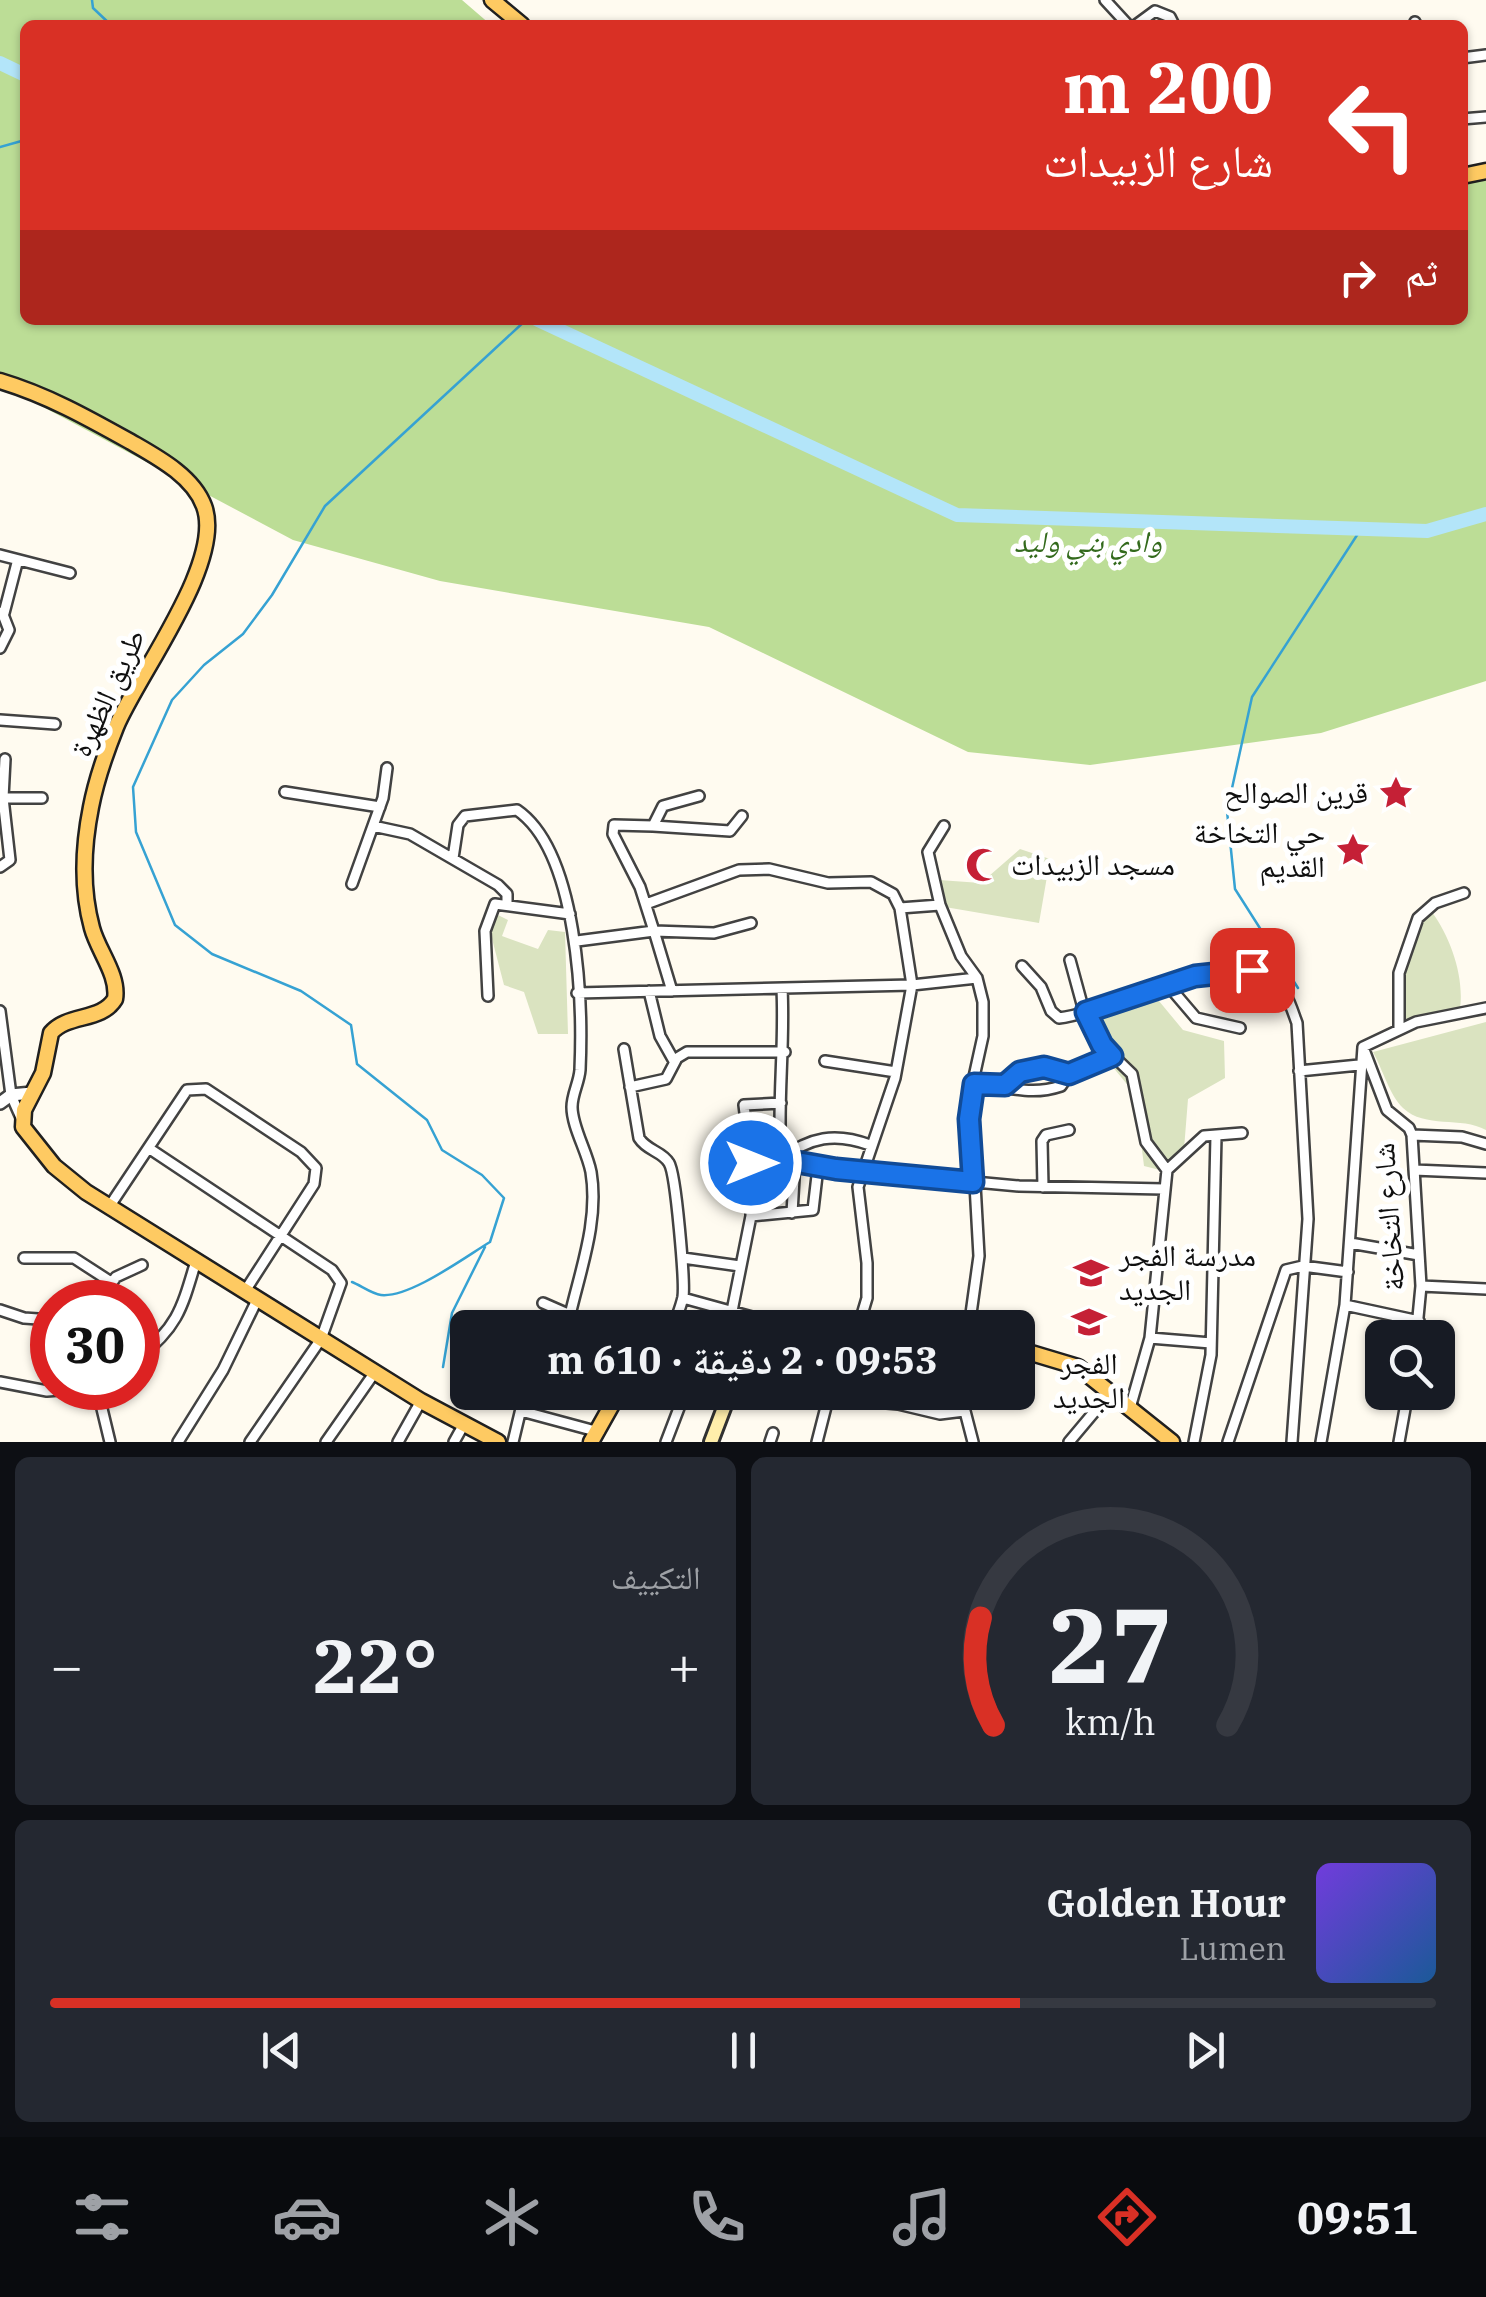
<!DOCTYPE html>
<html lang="ar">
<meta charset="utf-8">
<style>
body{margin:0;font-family:"IBM Plex Serif","Noto Naskh Arabic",serif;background:#242831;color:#f1f3f6;direction:rtl;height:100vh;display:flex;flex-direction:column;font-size:38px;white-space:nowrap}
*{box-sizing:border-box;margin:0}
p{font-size:32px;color:#9ea1a6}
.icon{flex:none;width:55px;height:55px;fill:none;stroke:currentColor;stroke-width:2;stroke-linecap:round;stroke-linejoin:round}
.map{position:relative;height:1442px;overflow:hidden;direction:ltr}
.details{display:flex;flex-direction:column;gap:15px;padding:15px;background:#0d0f14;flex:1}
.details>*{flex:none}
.banner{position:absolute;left:20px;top:20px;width:1448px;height:305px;border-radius:15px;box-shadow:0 2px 8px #0004;direction:rtl;background:#d93025;color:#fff;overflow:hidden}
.controls{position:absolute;left:1365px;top:1320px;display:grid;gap:20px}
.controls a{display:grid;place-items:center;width:90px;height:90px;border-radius:15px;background:#171b24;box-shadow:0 2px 8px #0004;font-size:50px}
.speed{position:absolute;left:30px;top:1280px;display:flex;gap:20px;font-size:50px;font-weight:700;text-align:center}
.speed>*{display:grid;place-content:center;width:130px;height:130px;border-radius:50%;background:#171b24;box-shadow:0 2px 8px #0004;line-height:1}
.speed .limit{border:15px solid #d22;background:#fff;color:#111}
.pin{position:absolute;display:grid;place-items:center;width:85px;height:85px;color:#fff;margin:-42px;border-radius:20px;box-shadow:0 5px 15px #0006}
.me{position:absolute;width:110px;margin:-55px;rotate:90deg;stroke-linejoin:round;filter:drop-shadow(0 0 8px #0008)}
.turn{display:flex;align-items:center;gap:35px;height:210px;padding:0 30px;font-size:45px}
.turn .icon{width:130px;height:130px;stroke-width:2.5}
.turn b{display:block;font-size:70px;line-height:85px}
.then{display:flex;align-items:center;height:95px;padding:0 30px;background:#0003;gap:20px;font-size:38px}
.big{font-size:75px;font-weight:700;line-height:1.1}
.details .card{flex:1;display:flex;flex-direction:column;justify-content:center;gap:15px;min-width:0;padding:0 35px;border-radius:15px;background:#242831}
.details .dial{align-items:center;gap:0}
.dial svg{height:260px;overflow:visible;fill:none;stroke:#363941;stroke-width:7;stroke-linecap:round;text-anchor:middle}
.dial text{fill:#f1f3f6;stroke:none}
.song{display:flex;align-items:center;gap:30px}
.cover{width:120px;height:120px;border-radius:15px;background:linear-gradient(135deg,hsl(260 70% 55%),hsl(210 70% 35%))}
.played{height:10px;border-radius:5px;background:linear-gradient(90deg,#d93025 70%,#363941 70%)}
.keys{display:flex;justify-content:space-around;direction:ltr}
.heat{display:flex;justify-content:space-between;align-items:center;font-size:55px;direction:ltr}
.details .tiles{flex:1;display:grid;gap:15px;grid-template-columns:1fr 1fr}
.card:last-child{grid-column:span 2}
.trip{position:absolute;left:450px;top:1310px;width:585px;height:100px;border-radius:15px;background:#171b24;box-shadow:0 2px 8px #0004;font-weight:700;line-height:100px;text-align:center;direction:rtl}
.dock{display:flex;height:160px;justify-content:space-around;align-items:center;background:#090b0e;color:#9ea1a6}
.dock .icon{width:70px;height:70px}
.dock .selected{color:#d93025}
.dock b{font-size:45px;color:#f1f3f6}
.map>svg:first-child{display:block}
.forest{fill:#bcdd96}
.cemetery{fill:#dae3c0}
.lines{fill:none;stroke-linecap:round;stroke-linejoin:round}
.stream{stroke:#36a2d3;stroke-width:2.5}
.river{stroke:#b3e5f9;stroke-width:14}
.minor-casing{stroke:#424242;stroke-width:14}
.tertiary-casing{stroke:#424242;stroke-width:16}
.secondary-casing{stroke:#313131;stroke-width:18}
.primary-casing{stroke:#202020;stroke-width:19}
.minor{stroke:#fff;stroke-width:9}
.tertiary{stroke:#fff;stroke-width:11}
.secondary{stroke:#ffeeab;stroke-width:12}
.primary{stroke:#feca62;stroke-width:14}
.route-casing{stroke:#114b97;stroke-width:25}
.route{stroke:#1a73e8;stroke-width:18}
.labels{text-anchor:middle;stroke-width:10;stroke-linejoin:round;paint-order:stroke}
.park-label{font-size:30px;font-style:italic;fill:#336a1c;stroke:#fff}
.street-label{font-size:30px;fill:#0f0f0f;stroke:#fff}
.poi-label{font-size:30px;fill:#0f0f0f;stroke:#fff;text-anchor:end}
</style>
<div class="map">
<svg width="1486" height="1442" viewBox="0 0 1486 1442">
<rect width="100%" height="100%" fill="#fffbf0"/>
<path class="forest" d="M0 0H462L491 25H25V320H1462L1463 177 1486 173V681L1321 733 1090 765 968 752 709 627 440 581 293 540 0 384Z"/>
<path class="cemetery" d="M1020 849 1050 859 1039 923 945 907 939 880 981 883Z
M1432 912C1452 940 1466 981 1459 1015L1420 1024 1402 1017C1389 979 1402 938 1432 912Z
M498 915 508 920 502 936 538 949 548 930 565 932 568 1034H538L524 992 504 985 490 931Z
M1154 995 1183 1030 1224 1041 1225 1078 1188 1099 1184 1149 1164 1171 1144 1166 1135 1094 1098 1049 1094 1020Z
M1486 1022V1130C1461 1116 1425 1129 1403 1108 1390 1096 1382 1068 1373 1052Z"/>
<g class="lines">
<path class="stream" d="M92 0 93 8 111 25
M0 147 25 140
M1298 988 1235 889 1227 811 1252 697 1361 529
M352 1282C360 1285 372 1294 381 1295 410 1298 465 1257 490 1242L504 1198 482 1175 442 1150 427 1120 357 1064 351 1025 301 991 212 954 175 925 136 832 133 787 172 700 204 665 243 634 272 595 325 506 526 320
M443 1367 452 1313 485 1247"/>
<path class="river" d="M0 63 25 75
M538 320 957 515 1427 531 1486 514"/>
<g class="minor-casing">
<path id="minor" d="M1105 0 1128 25
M1415 22 1416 25
M1136 25 1155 11 1170 17 1174 25
M1462 58 1486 55
M1462 119 1486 117
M0 555 70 573
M4 613 17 563
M0 648 9 630 2 612
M0 720 55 724
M285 792 380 807
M3 798H42
M373 826 410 834 498 885 507 894V903
M653 826 730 831 742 816
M944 826 928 852 940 905 961 956 977 978 983 1002V1036L970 1095 979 1256 969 1328
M453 858 458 825 465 816 517 810C578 852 583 1002 580 1070 579 1083 572 1094 572 1107 572 1127 587 1151 591 1172 599 1220 581 1268 570 1315
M0 867 10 860 3 798 5 759
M352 884 383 798 387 768
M646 904 739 870 769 869 828 883 871 882 893 894 900 908 912 985 895 1078 858 1187 867 1263V1298L858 1328
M900 908 940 905
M654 931 714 933 751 923
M654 931 672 991
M577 941 654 931 640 887 613 834 614 825 653 826 663 806 699 796
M1070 960 1082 1004 1102 1045 1132 1074 1146 1142 1167 1170 1150 1338 1130 1408
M1022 966 1041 987 1051 1011 1059 1018C1108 1013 1227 948 1270 977 1286 987 1291 1007 1297 1023L1308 1219 1292 1442
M1167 984 1196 1018 1240 1028
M649 991 660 1036 674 1061
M577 993 912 985 977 978
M488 996 485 931 495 904 570 914
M0 1011 11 1095 22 1120
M1399 1028V973L1418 918 1435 903 1464 893
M1363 1047 1387 1110 1409 1128 1412 1135 1421 1286 1416 1338
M624 1049 639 1138C647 1151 662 1151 669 1163 676 1174 685 1282 683 1297 681 1307 676 1318 673 1328
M825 1061 896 1072
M1299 1071 1359 1065
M973 1084C1007 1085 1028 1097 1061 1086L1069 1074
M1005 1085 1020 1072 1045 1067 1069 1074 1112 1055
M630 1087 666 1079 677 1058 687 1052H785
M1412 1135 1462 1137 1486 1144
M150 1149 332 1270 341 1283 321 1339 250 1442
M781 1159C777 1102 785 1046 782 989
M781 1159C810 1137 835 1132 870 1145
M751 1163 744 1105 781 1103
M1167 1170 1204 1136 1242 1133
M1414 1170 1486 1173
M1043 1187 1042 1141 1046 1135 1069 1130
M109 1207 187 1090 206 1089 301 1152 316 1168 314 1184 245 1291
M792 1213 795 1161
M751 1216 813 1210 818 1167
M1350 1243 1419 1255
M24 1258H74L111 1282
M683 1258 740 1266
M1421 1286 1486 1289
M683 1298 792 1328
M98 1302 116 1277 142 1265
M543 1303 600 1328
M1345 1305 1419 1321
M0 1310 24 1318 52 1320
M732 1311 751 1216V1163L781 1159 836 1169 1019 1186 1164 1189
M1150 1338 1211 1343
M138 1358C178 1327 182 1308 196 1261
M0 1382 47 1391 85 1388
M97 1388 110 1442
M960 1392 973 1442
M829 1398 898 1404 940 1414 964 1411
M521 1411 599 1432
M178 1442 223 1370 257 1300
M326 1442 375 1372
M398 1442 421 1401
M454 1442 464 1424
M513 1442 525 1392
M666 1442 679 1408
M770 1442 773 1433
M817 1442 829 1395
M1069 1442 1111 1392
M1194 1442 1211 1355 1216 1136
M1228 1442 1286 1270 1303 1266 1348 1272
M1321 1442 1345 1305 1363 1047 1416 1022 1486 1008
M1399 1442 1408 1392"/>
</g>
<g class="tertiary-casing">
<path id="tertiary" d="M0 1103 11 1095 32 1093"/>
</g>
<g class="secondary-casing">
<path id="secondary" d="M711 1442 730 1392"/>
</g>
<g class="primary-casing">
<path id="primary" d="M492 0 522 25
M1462 176 1486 171
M0 381C47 395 88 418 131 442 157 457 193 476 204 506 225 562 138 674 116 727 106 752 96 781 91 807 83 847 81 888 92 928 98 951 119 975 115 999 101 1022 68 1013 51 1033L43 1073 24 1110 23 1127 54 1166 86 1192 421 1401 498 1442
M1018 1349 1078 1367 1172 1442
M591 1442 619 1392"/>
</g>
<use href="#minor" class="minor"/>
<use href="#tertiary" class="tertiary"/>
<use href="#secondary" class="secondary"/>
<use href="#primary" class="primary"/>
</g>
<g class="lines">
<g class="route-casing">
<path id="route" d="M751 1163 780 1159 836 1169 973 1182 969 1119 974 1084 1005 1085 1020 1072 1044 1067 1069 1074 1112 1056 1102 1045 1086 1012 1195 976 1252 970"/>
</g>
<use href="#route" class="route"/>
</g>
<defs>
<g id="sight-bare" transform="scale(2.7)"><path d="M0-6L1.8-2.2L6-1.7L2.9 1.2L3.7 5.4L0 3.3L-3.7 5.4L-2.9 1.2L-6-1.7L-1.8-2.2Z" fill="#c52036" stroke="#fff" stroke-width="2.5" paint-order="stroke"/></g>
<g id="mosque-bare" transform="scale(2.7)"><path d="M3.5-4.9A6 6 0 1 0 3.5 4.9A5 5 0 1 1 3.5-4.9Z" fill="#c52036" stroke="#fff" stroke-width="2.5" paint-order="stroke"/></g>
<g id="school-bare" transform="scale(2.7)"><path d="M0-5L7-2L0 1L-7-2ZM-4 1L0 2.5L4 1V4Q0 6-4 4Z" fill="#c52036" stroke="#fff" stroke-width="2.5" paint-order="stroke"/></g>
</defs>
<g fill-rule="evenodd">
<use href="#sight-bare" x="1396" y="793"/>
<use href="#sight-bare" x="1353" y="850"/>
<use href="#mosque-bare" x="983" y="865"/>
<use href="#school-bare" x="1091" y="1273"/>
<use href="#school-bare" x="1089" y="1322"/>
</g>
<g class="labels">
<g class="park-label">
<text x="1088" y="552">وادي بني وليد</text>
</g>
<g class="street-label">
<text transform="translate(108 693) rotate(-65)" y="10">طريق الظهرة</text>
<text transform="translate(1389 1217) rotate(-94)" y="10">شارع التخاخة</text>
</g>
<g class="poi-label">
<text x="1368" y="803">قرين الصوالح</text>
<text x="1325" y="843">حي التخاخة<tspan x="1325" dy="34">القديم</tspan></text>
<text x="1011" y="875" text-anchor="start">مسجد الزبيدات</text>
<text x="1119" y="1266" text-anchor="start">مدرسة الفجر<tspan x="1119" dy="34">الجديد</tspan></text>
<text x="1089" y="1374" text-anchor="middle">الفجر<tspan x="1089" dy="34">الجديد</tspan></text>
</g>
</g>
</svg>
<div class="controls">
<a><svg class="icon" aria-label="search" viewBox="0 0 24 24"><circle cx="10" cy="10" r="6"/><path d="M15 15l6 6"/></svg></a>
</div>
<div class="speed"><div class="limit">30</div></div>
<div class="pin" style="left:1252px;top:970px;background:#d93025"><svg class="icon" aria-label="arrive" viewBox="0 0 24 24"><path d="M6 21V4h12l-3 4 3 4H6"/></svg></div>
<svg class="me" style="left:751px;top:1163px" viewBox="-20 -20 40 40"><circle r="17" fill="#1a73e8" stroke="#fff" stroke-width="3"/><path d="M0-11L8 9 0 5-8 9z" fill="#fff"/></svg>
<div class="trip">09:53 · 2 دقيقة · 610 m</div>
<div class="banner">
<div class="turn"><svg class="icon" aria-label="left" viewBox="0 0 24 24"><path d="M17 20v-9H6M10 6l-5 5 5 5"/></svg><div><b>200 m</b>شارع الزبيدات</div></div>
<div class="then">ثم<svg class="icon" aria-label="right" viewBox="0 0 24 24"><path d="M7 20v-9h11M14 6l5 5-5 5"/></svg></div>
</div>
</div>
<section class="details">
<div class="tiles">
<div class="card dial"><svg viewBox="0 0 100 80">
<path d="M14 69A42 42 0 1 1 86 69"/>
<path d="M14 69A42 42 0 0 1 10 36" stroke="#d93025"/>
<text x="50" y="56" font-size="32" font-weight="700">27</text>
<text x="50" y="72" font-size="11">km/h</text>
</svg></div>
<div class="card"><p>التكييف</p>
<div class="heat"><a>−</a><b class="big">22°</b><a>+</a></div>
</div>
<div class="card">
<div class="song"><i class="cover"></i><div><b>Golden Hour</b><p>Lumen</p></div></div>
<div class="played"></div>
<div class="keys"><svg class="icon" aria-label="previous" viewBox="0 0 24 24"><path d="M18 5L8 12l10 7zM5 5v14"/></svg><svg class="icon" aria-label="pause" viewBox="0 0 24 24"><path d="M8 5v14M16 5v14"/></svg><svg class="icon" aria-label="next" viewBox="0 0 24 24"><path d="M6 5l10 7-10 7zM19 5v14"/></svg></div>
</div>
</div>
</section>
<nav class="dock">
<b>09:51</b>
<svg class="icon selected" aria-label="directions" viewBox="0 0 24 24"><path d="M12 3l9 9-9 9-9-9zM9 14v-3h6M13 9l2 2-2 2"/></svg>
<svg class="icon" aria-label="music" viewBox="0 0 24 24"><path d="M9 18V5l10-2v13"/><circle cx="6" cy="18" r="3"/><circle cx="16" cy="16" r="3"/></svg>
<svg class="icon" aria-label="phone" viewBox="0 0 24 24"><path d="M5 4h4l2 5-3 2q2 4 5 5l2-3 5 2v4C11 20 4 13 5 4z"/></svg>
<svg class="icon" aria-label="climate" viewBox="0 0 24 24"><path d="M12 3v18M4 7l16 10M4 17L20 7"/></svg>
<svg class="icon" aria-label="car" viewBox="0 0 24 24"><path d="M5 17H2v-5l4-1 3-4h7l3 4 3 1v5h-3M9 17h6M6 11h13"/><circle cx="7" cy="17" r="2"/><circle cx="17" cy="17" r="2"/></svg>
<svg class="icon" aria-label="filters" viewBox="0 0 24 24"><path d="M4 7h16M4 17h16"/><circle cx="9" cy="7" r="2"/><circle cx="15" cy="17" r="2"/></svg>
</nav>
